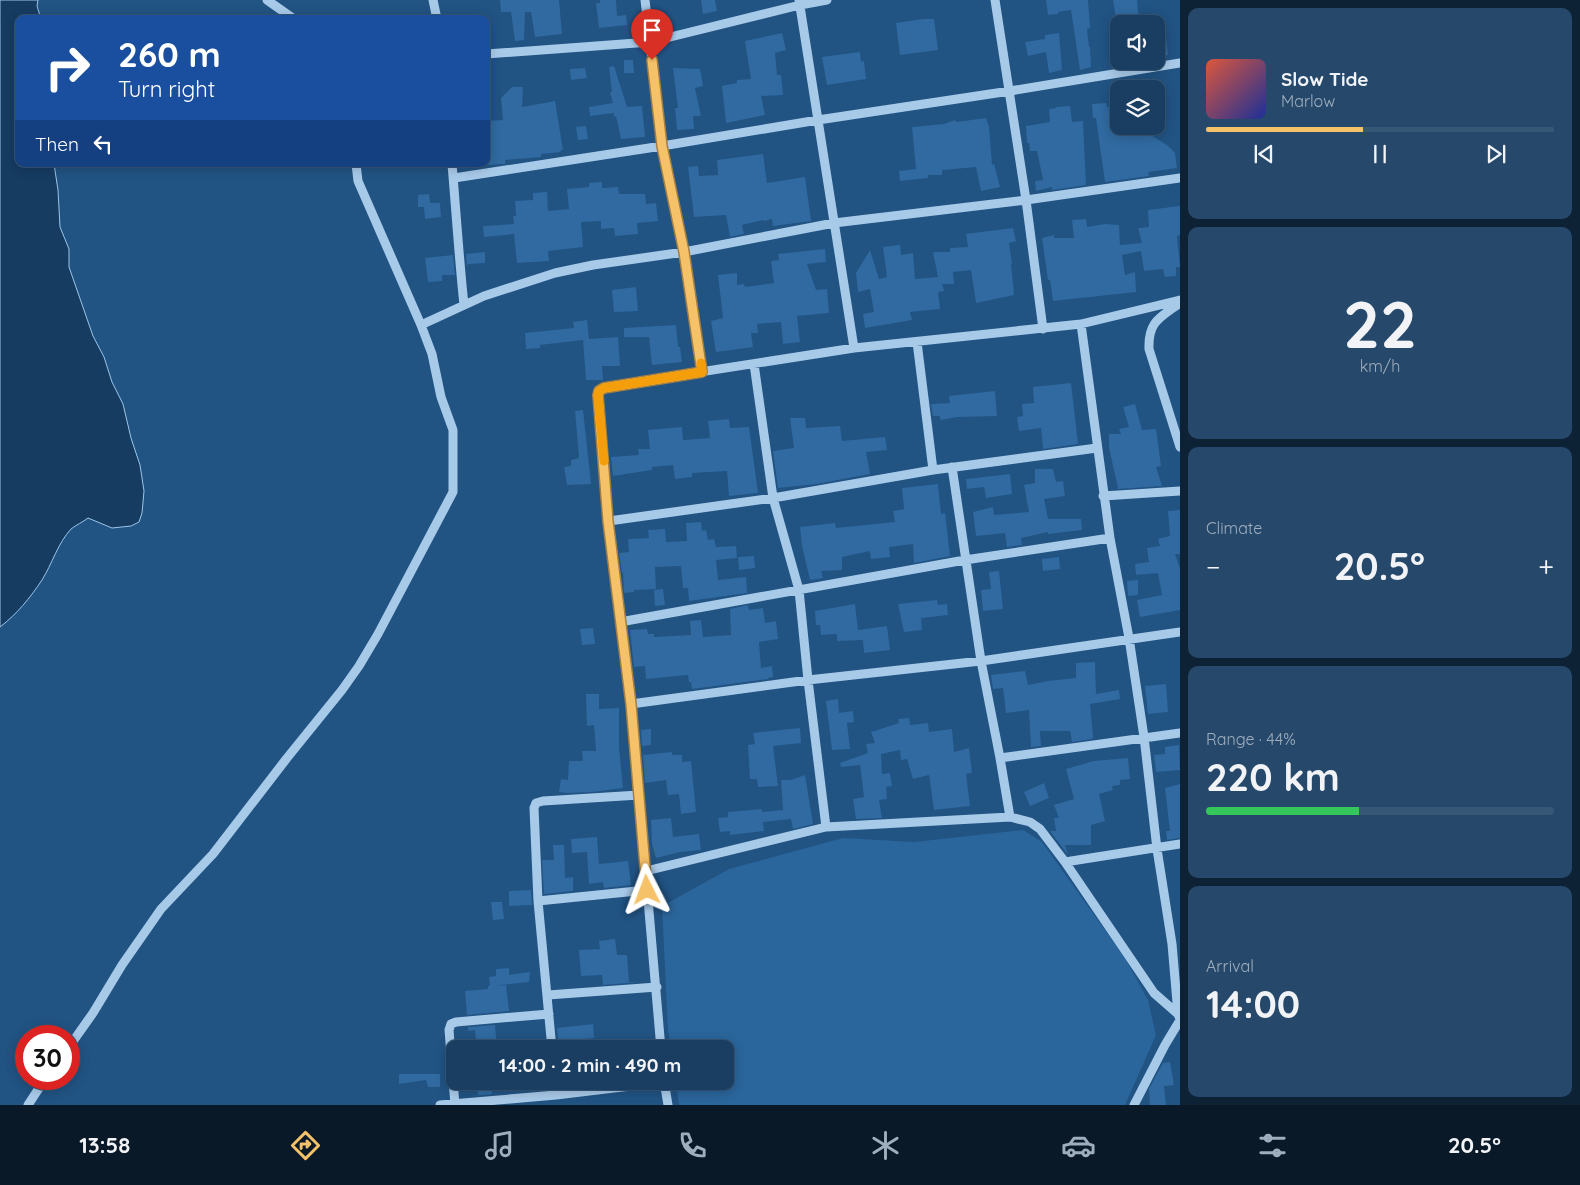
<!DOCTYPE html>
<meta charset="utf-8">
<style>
body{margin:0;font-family:Quicksand,sans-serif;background:#26496b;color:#f1f3f6;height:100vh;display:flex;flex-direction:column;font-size:19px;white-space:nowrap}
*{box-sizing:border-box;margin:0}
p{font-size:16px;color:#9faebe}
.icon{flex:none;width:28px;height:28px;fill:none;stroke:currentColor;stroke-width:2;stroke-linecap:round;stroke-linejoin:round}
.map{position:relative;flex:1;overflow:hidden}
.panel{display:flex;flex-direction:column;gap:8px;padding:8px;background:#0e2236;width:400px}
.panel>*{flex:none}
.banner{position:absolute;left:15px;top:15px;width:475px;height:152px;border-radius:10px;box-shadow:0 2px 12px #0003,0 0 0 1px #375777;background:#1a4fa0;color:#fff;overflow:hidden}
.tools{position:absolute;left:1110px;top:15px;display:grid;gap:10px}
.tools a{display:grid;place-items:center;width:55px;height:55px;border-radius:10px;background:#193e62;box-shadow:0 2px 12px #0003,0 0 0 1px #375777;font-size:25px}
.speed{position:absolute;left:15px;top:1025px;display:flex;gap:10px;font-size:25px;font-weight:700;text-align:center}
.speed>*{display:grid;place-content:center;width:65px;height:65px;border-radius:50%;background:#193e62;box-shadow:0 2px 12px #0003,0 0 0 1px #375777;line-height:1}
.speed .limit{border:8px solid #d22;background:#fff;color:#111}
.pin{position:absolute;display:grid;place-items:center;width:42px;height:42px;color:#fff;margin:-51px -21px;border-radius:50% 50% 50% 0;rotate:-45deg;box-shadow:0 0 5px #0007}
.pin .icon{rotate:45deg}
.me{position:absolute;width:55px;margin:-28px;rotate:357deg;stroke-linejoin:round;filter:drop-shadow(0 0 4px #0008)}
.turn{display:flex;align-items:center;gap:18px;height:105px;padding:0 20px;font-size:22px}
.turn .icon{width:65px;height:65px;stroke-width:2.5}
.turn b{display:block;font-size:35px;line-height:42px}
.then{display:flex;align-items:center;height:48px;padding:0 20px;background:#0003;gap:10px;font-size:19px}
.big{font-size:38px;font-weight:700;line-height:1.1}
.panel .widget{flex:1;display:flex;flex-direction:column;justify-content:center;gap:8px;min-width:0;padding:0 18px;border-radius:10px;background:#26496b}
.panel .dial{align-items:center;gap:0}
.dial b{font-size:65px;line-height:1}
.song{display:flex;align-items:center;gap:15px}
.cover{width:60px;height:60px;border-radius:8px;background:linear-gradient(135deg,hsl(10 70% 55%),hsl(230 70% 35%))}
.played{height:5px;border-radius:2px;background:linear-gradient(90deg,#f6c269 45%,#375777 45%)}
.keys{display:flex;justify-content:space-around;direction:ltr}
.heat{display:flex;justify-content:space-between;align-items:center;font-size:28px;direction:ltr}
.charge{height:8px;border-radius:4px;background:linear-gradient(90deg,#34c759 44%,#375777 0)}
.trip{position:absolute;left:446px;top:1040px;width:288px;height:50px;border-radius:10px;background:#193e62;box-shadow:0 2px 12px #0003,0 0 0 1px #375777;font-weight:700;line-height:50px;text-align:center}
.tabs{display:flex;height:80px;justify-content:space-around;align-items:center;background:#0a1927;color:#9faebe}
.tabs .icon{width:35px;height:35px}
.tabs .on{color:#f6c269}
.tabs b{font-size:22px;color:#f1f3f6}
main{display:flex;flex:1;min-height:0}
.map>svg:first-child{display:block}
.green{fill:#2a659b}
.water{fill:#163c62;stroke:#9bc6ea}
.building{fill:#306aa0}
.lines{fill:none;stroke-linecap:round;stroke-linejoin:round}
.minor{stroke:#a8cae9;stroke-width:9}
.route-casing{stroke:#a07e44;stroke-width:12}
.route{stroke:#f6c269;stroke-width:9}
.slow{stroke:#f59e0b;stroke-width:9}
</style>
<main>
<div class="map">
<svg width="1180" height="1105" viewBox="0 0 1180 1105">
<rect width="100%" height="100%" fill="#215383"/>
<path class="green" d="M1023 830 1042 842 1125 958 1148 1000 1156 1035 1125 1105H679L676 1081H725V1049H671L668 1030 662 906 729 869 843 838 914 842Z"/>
<path class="water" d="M0 0H38L37 6 41 19H19V164H54L58 190 60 227 69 249V267L93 336 104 357 112 382 123 404 131 438 140 465 144 491 142 513 139 522 131 526 112 528 88 518C83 522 76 525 71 529 58 543 52 564 42 580 30 598 17 614 0 627Z"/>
<path class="building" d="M500 0H559L562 34 535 37 531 12H525L524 40 515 41 511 12H501Z
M600 0H616L617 16 626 15 627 25 599 28 596 3H600Z
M701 0H715L717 11 703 14Z
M1046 0H1088L1090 28 1087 29 1089 47H1090L1091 67 1080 70 1071 10 1058 12V14L1048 15Z
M1113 0H1137L1139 22 1117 25Z
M923 19H934L938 50 900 55 896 23Z
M782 33 786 50 775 53 777 75H781L783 95 761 96 765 115 726 123 722 86 737 83V80L751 79 745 41Z
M1059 33 1062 70 1049 73 1046 52 1028 56 1025 42 1045 39V35Z
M1166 40 1168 55 1156 57V41Z
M860 52 861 62 864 61 866 79 827 85 822 57Z
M624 60H633L634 73H624Z
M614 66 627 107 642 106 645 137 621 139 616 116 614 117V113L590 116 589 107 613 103 610 92H612L609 67Z
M585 68 587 78 571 80 570 69Z
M673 68 700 69 703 86 695 88 701 116H693L694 129 677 130 675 108H678Z
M512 87H523L522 107 555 101 563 150H560L561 152 541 154V157L505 160V164L486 165V121L503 120 501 98Z
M1106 103 1107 107H1109L1111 124 1119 121 1121 134 1148 128 1149 134 1167 145 1175 153 1177 168 1148 172 1149 176 1105 182 1096 118H1093L1092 104Z
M1070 106 1072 122 1083 121 1086 185 1052 190V187L1036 191 1035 181 1043 180 1037 151H1030L1029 143H1027L1026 126 1050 122 1049 109 1056 108V107Z
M986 118 989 127 992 165 994 164 1000 187 981 191 976 167 942 170V175H928V178L900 181 899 171 916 169 912 127 944 124 955 120 956 122Z
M586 126 588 139 578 140 576 127Z
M763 154 767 183 805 177 811 221 773 226 772 219 764 221 763 220 742 225 744 234 730 237 726 215 694 217 688 167 698 166 699 176 718 175 717 160Z
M602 182V188L618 187 619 194H645L646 204 656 203 658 221 637 223 638 234 615 236 614 228 601 229V221L581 222 583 247 548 251 549 261 517 263 514 234 484 237 483 226 514 224 513 216H516L515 201 533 200V193L547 192 548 211 569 209 567 189 589 187V183Z
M429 194 430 203H440L441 217 425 219 424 207H418V195Z
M1180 206V235L1177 236 1180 267H1176V276L1165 277 1163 269 1144 271 1141 251 1122 255 1125 275 1135 272 1136 292 1053 301 1050 280H1048L1042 238 1054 235V238H1074L1072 220 1086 219 1087 227 1105 224 1119 225 1120 245 1142 243 1138 228 1149 227 1148 210Z
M1013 228 1016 241 1009 243 1012 264H1011L1014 295 976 303 971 270 953 272 954 284H942L944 291 938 292 940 309 910 312 912 320 865 328 863 314 874 312 870 289 858 292 856 273 870 250 879 279 887 277 883 247 900 245 901 255 913 253 915 279 938 277 933 252H950V248L968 247 966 234Z
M825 249 826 262 807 264 816 290 827 289 829 313 797 316 800 342 783 344 781 322 757 324 758 333H751L753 347 716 352 711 321 723 318 718 275 737 273V285L744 284 745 287 774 283 771 261 779 260 778 254Z
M485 252V263L468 264 467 267 466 254Z
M453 255 455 275H442V281L428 282 425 258Z
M636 287 638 311 614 312 612 290Z
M587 320 589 339 618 337 620 366H602L603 380H586L583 340 540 345V348L526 349 525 333 574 328 573 322Z
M676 325 678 347H680L682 362 652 365 649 337H624V328Z
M1071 383 1078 444 1043 449 1041 428 1019 431 1017 417 1023 416 1022 404 1034 403 1033 387Z
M995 391 997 416 958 417 940 420V416H933L931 404 950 403 949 396Z
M1135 404 1142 430 1156 429 1161 466 1156 467 1162 486 1117 489 1118 488 1109 448V434H1121L1119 429 1129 427 1123 407Z
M583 410 591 484 567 485 564 467 571 466V460L579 458 575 411Z
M790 418H805L806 428 840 426 842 441 885 437 887 450 866 452 870 474 816 484 778 488 773 451 794 448Z
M729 419 730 428 749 427 758 493 729 496 727 471 692 473V477L675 479 673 465 652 467V470L613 476 611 457 639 455 638 449H650L648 430 682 427 683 440 710 438 708 421Z
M1035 469H1053L1056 482 1063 481 1065 496 1044 499 1048 519H1081L1082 530 1048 534V532L1021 538 1022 545 1007 547 1005 533 976 536 973 512 993 507 994 515 1029 512 1024 485 1035 483Z
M1010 474 1012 494 986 498 984 487 967 489 966 479Z
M938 484 941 514 945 513 950 556 914 563 913 544 889 547 890 557 871 559 870 551 842 557V570L821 571 823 578 810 580 802 546 800 527 835 523 836 528 895 522 893 511 904 509 902 488Z
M1180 510V554H1175L1180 569V610L1140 617 1137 600 1162 595 1158 573 1136 575 1135 564 1149 562 1147 548 1160 546 1158 539 1170 536 1168 511Z
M701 522 702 531 706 530 708 540 714 539 716 547 736 546 737 558 716 560 718 580 746 577 747 593 689 601 688 588H683L681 566 655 567 656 589 634 590V592L624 593 623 573H622L619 553 629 552 628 539 649 538 648 530 665 529 666 542 687 541 686 523Z
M754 556 755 568 739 570 738 557Z
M1059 557 1060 569 1043 571 1042 559Z
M999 571 1003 609 983 611 981 590 991 589 989 572Z
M1138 580V595L1128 596 1127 581Z
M663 589 665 605 655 606 654 590Z
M937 600 938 605 947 604 948 615 921 618 922 630 904 632 898 604Z
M855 604 858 630 887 626 890 650 864 653 863 640 837 641V634L821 635 820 625H816L815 611Z
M748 605 749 610 763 608 765 623 776 621 778 639 759 642 761 668 772 666 773 677 768 678V679L692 689 691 682H689L688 675 646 679 645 666 634 667 630 630 647 629 648 634H654V637L691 635 690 621 701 620 703 637 731 635 730 609Z
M593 628 595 644 582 645 580 629Z
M1095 662 1096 694 1119 690 1120 699 1090 704 1093 737 1092 739 1072 742 1070 731H1040L1041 746 1031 747 1029 710 1006 713 1003 688 993 689 991 675 1025 671 1028 685 1048 681 1076 678V663Z
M1166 684 1168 712 1148 714 1145 686Z
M586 694H599V709L619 708V748L623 788 592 792 567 793 559 792 561 779 568 780 569 761H583L582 751H596L594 725 587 726Z
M838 699 839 713 853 711 854 722 847 723 850 749 832 750 826 701Z
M909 718 910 725 928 723 929 732 952 729 954 752 969 748 972 773 966 774 970 806 934 810 929 775 913 779 907 759 901 760 900 750 881 754 882 774 890 773 892 786 886 787 887 799 879 800 882 818 856 819 853 799 864 797 860 765 841 767 840 763 868 753 866 744 875 743 871 732 899 723 898 719Z
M800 728 801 743 773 746 778 786 758 787 757 779H750L748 745 755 744 753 733Z
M651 729V745L642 746 641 730Z
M1179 745 1180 770 1156 772 1154 755 1165 754V747Z
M672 752V755H682V762L691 761 696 812 681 814 679 794 668 795 666 780 645 783 643 755Z
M1128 758 1130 779 1120 780V785L1112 786 1113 790 1099 794 1105 821 1091 825V845H1065L1068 855 1050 831H1056L1054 818H1059L1054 805 1074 799 1066 769 1094 761Z
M805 775 813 824 793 829 791 819 763 822 764 831 730 835V831L720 832 718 818 728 817V812L762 809V812L783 810 781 780H791Z
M1044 783 1049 798 1030 806 1024 792Z
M1180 784V838L1167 840 1166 831H1170L1165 788Z
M671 818 673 837 699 834 701 850 680 852 656 858 652 844 651 820Z
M597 837 599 864 628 861 631 885 604 888 603 882 589 884 587 852 572 853 571 839Z
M553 845H564L565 878 573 877V891L544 894 542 860H554Z
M531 890 532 905 509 906V891Z
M491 902H502L504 919 493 920Z
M615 939 617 955H627L629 982H638L603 985 602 975 581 976 579 950 600 949 599 941Z
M509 968V975L530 972 529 982 490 986 489 977 496 976V969Z
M506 985 509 1011 467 1015 465 991 488 989V986Z
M593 1024 594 1038 583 1039 584 1049H559L557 1028Z
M495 1025 497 1049H477L475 1030 468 1031V1027Z
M1170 1062 1174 1085 1164 1086 1166 1105H1150L1149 1089 1163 1063Z
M399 1074H440V1087H428L426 1080 399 1084Z
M477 1081H491L492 1094 511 1093 468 1096 478 1095Z"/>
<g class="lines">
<path class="minor" d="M267 0 294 19
M433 0 437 19
M645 0 662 146 684 252 702 372
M799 0 854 348
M995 0 1026 200 1043 329
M486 54 650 42 800 5 827 0
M452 164C456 211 459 258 464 305
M454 178 662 146 818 120 1010 91 1180 63
M1180 303C1159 318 1148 322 1149 349L1180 447
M1081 324 1110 538 1129 638 1144 737 1157 849 1172 944 1178 1014 1180 1019
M421 325 484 296 555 273 593 265 684 252 834 223 1026 200 1180 178
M917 342 933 470
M754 364 773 498 799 590 808 680 826 827
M952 467 981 661 1000 758 1010 817 1030 822 1040 829 1065 862 1154 993 1178 1014
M1103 496 1180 491
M609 521 773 498 933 470 1097 448
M620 622 965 560 1110 538
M631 704 808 680 981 661 1180 632
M1000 758 1180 733
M1065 862 1180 844
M646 871 826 827 1010 817
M538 901 647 890
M548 995 657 987
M69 1047 93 1013 122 965 161 909 213 854 287 758 342 690 359 666 378 634 453 492V430L441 397 432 354 421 325 358 181 356 164
M552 1049 538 901 534 808 536 803 543 801 639 795
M661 1049 631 704 609 521 598 395 599 391 604 387 854 348 1081 324 1180 300
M555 1081 556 1095
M664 1081 668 1105
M28 1105 45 1079
M440 1105 556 1095 664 1082
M455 1105 449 1030 451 1024 456 1022 549 1014
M1134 1105 1165 1045 1180 1020"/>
</g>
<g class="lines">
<g class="route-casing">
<path id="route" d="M647 890 631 704 608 521 598 395 599 391 604 388 702 372 684 252 662 146 652 60"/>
</g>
<use href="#route" class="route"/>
<path class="slow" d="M604 461 598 395 599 391 604 388 702 372 701 363"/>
</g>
</svg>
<div class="tools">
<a><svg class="icon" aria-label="sound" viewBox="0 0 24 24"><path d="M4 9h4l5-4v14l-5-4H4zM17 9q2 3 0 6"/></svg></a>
<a><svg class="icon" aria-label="layers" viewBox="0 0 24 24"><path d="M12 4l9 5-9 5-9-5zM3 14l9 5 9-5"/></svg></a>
</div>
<div class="speed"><div class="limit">30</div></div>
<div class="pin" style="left:652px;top:60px;background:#d93025"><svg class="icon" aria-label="arrive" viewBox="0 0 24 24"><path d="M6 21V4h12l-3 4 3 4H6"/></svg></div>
<svg class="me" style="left:647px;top:890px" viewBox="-20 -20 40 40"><path d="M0-17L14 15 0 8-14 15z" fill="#f6c269" stroke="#fff" stroke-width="4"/></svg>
<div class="trip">14:00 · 2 min · 490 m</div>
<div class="banner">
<div class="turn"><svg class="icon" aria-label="right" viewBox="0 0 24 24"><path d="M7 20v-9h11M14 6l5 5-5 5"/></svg><div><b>260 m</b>Turn right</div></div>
<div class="then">Then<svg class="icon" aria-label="left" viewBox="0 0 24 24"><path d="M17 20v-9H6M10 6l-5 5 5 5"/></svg></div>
</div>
</div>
<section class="panel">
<div class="widget">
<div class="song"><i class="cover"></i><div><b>Slow Tide</b><p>Marlow</p></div></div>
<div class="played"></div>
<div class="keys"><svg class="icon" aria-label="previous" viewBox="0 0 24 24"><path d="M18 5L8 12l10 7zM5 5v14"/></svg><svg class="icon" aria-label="pause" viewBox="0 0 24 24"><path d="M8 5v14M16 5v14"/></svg><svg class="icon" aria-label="next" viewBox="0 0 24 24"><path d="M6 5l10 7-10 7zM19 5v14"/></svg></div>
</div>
<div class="widget dial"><b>22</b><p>km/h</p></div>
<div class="widget"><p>Climate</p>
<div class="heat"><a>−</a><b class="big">20.5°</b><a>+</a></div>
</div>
<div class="widget"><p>Range · 44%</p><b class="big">220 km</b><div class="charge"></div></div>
<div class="widget"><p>Arrival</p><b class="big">14:00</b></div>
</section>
</main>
<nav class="tabs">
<b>13:58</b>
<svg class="icon on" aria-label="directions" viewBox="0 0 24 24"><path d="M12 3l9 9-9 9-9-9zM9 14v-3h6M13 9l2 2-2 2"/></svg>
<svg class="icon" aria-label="music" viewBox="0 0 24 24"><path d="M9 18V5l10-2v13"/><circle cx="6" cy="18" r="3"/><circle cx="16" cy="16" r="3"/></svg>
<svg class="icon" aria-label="phone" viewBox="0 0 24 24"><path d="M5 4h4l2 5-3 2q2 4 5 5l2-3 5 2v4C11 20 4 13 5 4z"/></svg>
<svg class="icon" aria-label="climate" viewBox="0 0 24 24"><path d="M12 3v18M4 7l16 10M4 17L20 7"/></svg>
<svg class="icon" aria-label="car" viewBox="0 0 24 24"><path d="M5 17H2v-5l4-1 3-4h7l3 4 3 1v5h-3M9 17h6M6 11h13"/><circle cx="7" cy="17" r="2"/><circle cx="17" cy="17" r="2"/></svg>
<svg class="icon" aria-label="filters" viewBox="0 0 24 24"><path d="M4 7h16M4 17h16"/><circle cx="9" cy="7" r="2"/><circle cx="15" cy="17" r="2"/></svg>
<b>20.5°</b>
</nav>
